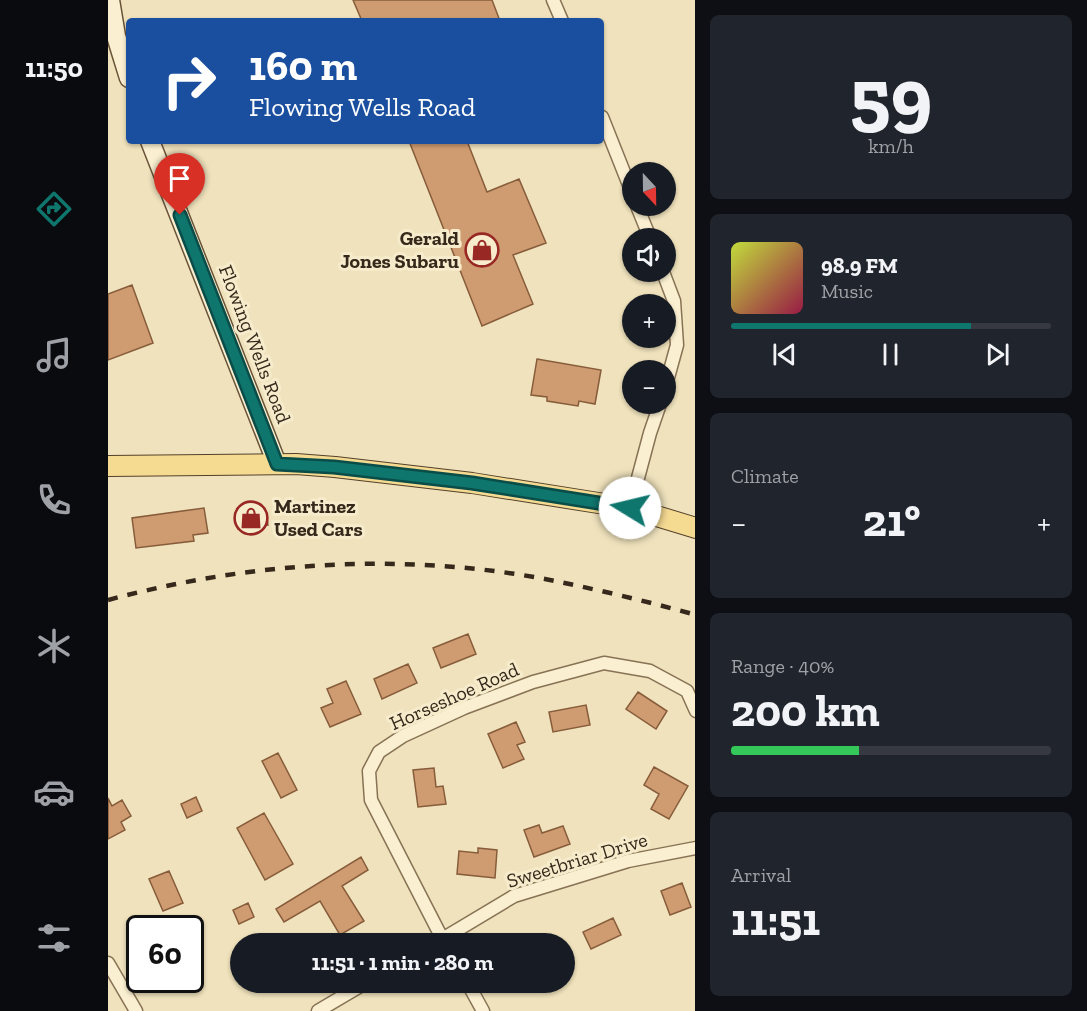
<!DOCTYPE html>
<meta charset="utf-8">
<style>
body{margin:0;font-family:"Zilla Slab",serif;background:#20242c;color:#f1f3f6;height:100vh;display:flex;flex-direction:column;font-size:22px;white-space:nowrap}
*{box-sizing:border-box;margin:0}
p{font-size:20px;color:#9ea1a6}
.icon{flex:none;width:33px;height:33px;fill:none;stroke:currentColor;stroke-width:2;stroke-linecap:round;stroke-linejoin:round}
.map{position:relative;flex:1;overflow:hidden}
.details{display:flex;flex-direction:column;gap:15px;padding:15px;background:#0d0f14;width:392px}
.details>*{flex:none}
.top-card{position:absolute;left:18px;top:18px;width:478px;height:126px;border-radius:6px;box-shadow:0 2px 4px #0004;background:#1a4fa0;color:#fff;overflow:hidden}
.needle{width:39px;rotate:158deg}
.fabs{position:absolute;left:514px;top:162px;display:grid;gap:12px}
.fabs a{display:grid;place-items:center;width:54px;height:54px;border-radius:50%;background:#171b24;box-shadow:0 2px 4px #0004;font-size:30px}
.speed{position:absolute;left:18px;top:915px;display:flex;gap:12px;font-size:30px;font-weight:700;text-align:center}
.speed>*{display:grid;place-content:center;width:78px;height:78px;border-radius:50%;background:#171b24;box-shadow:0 2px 4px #0004;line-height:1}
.speed .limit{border:3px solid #111;border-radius:9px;background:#fff;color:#111}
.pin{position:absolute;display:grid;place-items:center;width:51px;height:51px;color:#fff;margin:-62px -26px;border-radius:50% 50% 50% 0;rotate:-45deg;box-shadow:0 0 6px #0007}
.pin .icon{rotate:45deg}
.me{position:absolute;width:66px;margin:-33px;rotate:279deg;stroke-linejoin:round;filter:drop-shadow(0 0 4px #0008)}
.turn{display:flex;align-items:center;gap:21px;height:126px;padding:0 24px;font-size:27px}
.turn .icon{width:78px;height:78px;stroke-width:2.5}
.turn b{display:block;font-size:42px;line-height:51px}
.big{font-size:45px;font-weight:700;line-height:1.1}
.details .tile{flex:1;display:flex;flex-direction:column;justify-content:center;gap:9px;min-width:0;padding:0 21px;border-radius:9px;background:#20242c}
.details .dial{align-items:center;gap:0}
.dial b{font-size:78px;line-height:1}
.song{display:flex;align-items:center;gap:18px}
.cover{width:72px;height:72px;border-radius:9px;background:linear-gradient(135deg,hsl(70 70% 55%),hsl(340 70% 35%))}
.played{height:6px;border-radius:3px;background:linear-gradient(90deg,#0f766e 75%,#363941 75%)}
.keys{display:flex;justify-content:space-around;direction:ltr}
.heat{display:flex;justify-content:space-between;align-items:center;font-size:33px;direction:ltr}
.charge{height:9px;border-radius:4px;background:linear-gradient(90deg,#34c759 40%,#363941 0)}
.trip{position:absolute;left:122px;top:933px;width:345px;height:60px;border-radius:30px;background:#171b24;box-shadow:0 2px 4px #0004;font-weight:700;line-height:60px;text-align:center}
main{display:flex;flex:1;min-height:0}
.dock{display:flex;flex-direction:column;width:108px;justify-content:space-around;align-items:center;background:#090b0e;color:#9ea1a6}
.dock .icon{width:42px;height:42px}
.dock .on{color:#0f766e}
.dock b{font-size:27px;color:#f1f3f6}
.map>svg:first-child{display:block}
.building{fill:#cf9c71;stroke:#875c3b;stroke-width:1.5}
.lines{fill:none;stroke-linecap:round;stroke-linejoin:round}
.street-casing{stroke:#877255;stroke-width:15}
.secondary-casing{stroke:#695339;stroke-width:21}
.primary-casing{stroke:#54402a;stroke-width:22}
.street{stroke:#faefd0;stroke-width:12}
.secondary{stroke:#faefd0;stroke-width:18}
.primary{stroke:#f5da92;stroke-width:20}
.rail{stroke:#36291b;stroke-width:4.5;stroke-dasharray:10 10;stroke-linecap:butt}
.route-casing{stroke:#0a4d48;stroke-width:15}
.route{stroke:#0f766e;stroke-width:10}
.labels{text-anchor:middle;stroke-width:6;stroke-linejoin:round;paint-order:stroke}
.poi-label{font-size:20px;font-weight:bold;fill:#36291b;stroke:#f6eccc;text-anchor:end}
.street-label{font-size:20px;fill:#36291b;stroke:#f6eccc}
</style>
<main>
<nav class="dock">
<b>11:50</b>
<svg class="icon on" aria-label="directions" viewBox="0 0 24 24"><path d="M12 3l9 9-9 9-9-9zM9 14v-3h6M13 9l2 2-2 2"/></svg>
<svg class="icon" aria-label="music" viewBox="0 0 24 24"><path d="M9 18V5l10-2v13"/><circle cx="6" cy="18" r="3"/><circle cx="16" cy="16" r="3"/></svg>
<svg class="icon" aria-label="phone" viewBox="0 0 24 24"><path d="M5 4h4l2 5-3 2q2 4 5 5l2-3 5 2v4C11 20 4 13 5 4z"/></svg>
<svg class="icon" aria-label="climate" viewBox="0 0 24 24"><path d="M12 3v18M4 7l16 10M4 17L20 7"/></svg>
<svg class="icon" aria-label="car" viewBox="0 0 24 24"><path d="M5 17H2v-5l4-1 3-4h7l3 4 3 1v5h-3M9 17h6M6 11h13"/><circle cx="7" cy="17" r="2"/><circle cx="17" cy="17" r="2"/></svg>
<svg class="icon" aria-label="filters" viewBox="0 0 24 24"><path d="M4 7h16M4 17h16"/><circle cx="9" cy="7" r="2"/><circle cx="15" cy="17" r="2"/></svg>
</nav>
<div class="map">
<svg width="588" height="1011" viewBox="0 0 588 1011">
<rect width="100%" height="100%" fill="#efe2bc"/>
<path class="building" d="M245 0H384L392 21H254Z
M301 141H359L379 192 411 179 438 243 405 255 425 304 374 326Z
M24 285 45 343 0 360V294Z
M429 359 493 370 487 404 471 401 470 406 439 401V397L423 395Z
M96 508 100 533 85 535 86 541 28 548 24 518Z
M149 511H158L160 525 130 529 129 514Z
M360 634 368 654 333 668 325 648Z
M300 664 309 683 274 699 266 679Z
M238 681 253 714 222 727 213 708 225 703 219 689Z
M530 692 559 711 548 729 518 709Z
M478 705 482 725 445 732 441 712Z
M408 722 417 742 409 745 416 759 395 768 380 734Z
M170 753 189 790 173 798 154 761Z
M546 767 580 786 561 819 543 809 551 794 536 785Z
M326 768 328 787 335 786 338 804 310 807 305 770Z
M88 797 94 811 79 818 73 804Z
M0 798 4 806 14 800 23 816 13 822 17 830 0 839Z
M156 813 185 864 157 880 129 828Z
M431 825 434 833 455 826 462 844 426 857 416 830Z
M370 848 389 850 387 878 349 874 351 851 370 853Z
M253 857 260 870 234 886 256 921 232 935 212 901 176 922 168 909Z
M61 871 75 903 55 911 41 879Z
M574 883 583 907 562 915 553 891Z
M140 903 146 917 131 924 125 910Z
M505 918 513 935 483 949 475 932Z"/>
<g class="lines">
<g class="street-casing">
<path id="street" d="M445 0 454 21
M494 117 525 195
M529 206 542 238
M555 272 566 301 569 345 558 385
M522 508 542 433 552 404
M326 944 406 896 520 861 588 848
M337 944 263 800 261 771 271 752 295 736 356 708 425 682 496 663 542 671 579 691 588 711
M0 963 28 1011
M359 982 375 1011
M210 1011 259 982"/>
</g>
<g class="secondary-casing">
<path id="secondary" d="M2 0 8 36 21 78
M42 141 169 464"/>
</g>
<g class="primary-casing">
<path id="primary" d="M0 466 188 464 227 467 364 483 522 508 588 528"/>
</g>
<use href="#street" class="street"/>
<use href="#secondary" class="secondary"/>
<use href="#primary" class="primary"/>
<path class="rail" d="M0 600C141 562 293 552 437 579 487 589 538 601 588 615"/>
</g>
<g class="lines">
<g class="route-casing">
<path id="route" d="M72 215 169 464 226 467 364 483 522 508"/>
</g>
<use href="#route" class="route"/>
</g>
<defs>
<g id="shop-ring" transform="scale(1.725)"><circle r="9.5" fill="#f6eccc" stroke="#982824" stroke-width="1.5"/><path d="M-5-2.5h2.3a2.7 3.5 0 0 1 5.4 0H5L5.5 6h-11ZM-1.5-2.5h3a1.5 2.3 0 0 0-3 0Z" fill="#982824"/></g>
</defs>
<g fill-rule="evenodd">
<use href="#shop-ring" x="374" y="250"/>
<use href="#shop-ring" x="143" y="518"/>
</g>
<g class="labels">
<g class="poi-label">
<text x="351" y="245">Gerald<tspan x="351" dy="23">Jones Subaru</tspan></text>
<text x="166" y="513" text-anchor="start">Martinez<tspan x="166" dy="23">Used Cars</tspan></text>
</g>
<g class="street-label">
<text transform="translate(147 344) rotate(69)" y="7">Flowing Wells Road</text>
<text transform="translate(346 696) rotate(-24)" y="7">Horseshoe Road</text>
<text transform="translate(469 860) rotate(-17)" y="7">Sweetbriar Drive</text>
</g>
</g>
</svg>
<div class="fabs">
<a><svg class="needle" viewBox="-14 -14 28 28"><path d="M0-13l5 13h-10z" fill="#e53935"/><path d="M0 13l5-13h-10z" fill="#9ea1a6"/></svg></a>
<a><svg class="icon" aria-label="sound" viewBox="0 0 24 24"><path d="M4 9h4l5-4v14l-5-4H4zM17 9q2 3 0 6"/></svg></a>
<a>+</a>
<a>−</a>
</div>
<div class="speed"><div class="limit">60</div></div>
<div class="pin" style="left:72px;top:215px;background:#d93025"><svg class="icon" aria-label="arrive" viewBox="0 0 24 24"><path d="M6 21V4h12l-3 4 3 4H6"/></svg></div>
<svg class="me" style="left:522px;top:508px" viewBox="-20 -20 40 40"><circle r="19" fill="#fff"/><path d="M0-13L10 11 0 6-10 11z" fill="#0f766e"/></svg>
<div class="trip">11:51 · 1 min · 280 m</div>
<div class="top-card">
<div class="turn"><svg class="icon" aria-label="right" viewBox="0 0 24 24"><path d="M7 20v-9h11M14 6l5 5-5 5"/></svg><div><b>160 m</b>Flowing Wells Road</div></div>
</div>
</div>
<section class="details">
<div class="tile dial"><b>59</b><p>km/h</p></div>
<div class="tile">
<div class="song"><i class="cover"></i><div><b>98.9 FM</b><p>Music</p></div></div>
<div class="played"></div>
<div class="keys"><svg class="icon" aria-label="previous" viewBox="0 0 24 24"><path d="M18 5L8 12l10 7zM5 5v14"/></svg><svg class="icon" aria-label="pause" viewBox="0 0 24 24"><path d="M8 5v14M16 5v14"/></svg><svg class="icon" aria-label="next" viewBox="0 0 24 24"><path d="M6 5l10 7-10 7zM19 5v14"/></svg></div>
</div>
<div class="tile"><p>Climate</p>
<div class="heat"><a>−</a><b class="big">21°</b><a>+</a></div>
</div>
<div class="tile"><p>Range · 40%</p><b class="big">200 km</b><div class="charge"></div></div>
<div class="tile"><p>Arrival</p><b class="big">11:51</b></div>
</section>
</main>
